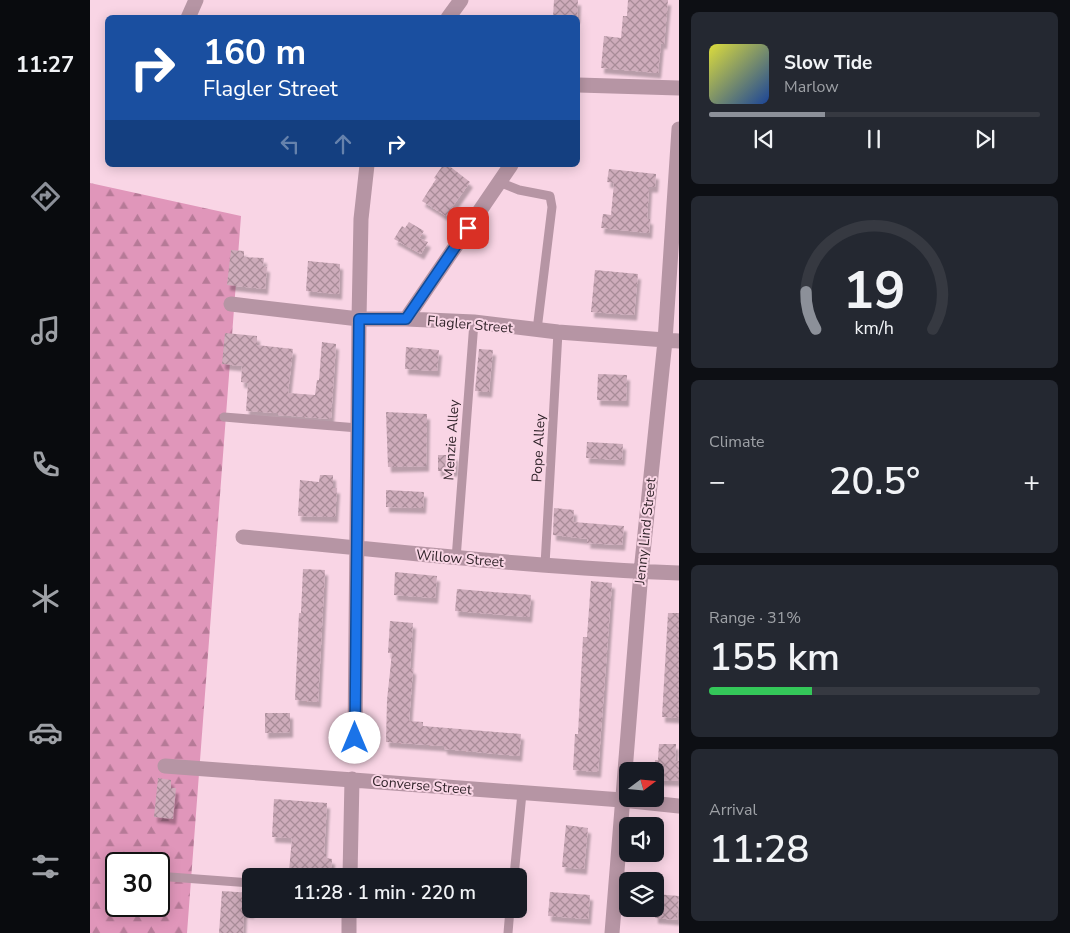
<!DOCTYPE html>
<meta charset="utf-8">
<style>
body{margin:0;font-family:"Nunito Sans",sans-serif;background:#242831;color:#f1f3f6;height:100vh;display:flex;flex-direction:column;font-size:19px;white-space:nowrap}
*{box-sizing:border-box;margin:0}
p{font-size:16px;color:#9ea1a6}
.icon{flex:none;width:28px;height:28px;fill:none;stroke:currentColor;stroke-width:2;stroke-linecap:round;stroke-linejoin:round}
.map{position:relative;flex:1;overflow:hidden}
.details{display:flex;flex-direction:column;gap:12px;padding:12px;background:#0d0f14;width:391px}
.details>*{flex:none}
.top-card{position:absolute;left:15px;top:15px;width:475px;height:152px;border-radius:8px;box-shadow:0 2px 12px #0003;background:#1a4fa0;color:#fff;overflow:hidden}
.needle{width:32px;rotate:74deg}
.buttons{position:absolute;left:529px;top:762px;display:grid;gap:10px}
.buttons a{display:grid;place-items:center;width:45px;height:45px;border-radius:8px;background:#171b24;box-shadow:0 2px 12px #0003;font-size:25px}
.speed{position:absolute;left:15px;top:852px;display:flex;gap:10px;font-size:25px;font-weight:700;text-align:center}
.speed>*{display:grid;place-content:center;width:65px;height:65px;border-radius:50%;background:#171b24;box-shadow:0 2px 12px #0003;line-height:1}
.speed .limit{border:2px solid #111;border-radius:8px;background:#fff;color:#111}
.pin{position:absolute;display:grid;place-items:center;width:42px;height:42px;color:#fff;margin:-21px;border-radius:10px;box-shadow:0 2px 8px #0006}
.me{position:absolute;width:55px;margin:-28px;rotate:0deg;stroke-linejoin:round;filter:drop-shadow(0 0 4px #0008)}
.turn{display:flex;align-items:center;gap:18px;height:105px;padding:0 15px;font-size:22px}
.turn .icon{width:65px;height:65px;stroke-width:2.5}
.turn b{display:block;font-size:35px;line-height:42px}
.lanes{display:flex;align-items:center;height:48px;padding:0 15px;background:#0003;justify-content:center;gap:25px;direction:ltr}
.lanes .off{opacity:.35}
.big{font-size:38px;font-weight:600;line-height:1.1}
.details .tile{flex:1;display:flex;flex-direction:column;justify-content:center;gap:8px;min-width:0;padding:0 18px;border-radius:8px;background:#242831}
.details .dial{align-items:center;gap:0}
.dial svg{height:130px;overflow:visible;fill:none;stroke:#363941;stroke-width:7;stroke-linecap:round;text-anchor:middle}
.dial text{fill:#f1f3f6;stroke:none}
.song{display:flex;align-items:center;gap:15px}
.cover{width:60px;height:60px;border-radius:8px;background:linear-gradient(135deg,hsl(60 70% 55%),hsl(220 70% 35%))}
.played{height:5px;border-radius:2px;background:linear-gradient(90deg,#8c9099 35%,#363941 35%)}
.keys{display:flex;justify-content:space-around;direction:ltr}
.heat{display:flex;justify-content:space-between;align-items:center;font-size:28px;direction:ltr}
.charge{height:8px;border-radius:4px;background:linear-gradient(90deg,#34c759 31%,#363941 0)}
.trip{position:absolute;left:152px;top:868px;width:285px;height:50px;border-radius:8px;background:#171b24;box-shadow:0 2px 12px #0003;font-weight:600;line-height:50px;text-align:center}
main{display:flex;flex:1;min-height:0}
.menu{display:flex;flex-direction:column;width:90px;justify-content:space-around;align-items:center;background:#090b0e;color:#9ea1a6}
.menu .icon{width:35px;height:35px}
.menu .selected{color:#8c9099}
.menu b{font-size:22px;color:#f1f3f6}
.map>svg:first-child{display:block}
.forest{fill:url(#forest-firs);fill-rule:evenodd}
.building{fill:url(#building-cross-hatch);filter:url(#shadow)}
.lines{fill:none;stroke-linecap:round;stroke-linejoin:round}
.lane{stroke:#b695a4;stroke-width:9}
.street{stroke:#b695a4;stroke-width:15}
.route-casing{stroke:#114b97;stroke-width:12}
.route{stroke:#1a73e8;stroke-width:9}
.labels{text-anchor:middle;stroke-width:4;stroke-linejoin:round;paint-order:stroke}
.street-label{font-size:14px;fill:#31242a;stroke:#f9d5e5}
</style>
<main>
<nav class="menu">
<b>11:27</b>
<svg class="icon selected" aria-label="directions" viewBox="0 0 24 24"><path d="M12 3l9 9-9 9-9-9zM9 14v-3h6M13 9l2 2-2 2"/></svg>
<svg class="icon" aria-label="music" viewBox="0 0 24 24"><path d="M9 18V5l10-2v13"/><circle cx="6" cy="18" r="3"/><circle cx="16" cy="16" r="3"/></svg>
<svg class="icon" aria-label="phone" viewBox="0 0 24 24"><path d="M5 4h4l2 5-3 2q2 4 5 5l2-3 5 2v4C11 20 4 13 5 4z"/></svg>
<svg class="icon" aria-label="climate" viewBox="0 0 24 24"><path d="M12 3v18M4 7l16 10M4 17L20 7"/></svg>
<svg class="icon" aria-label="car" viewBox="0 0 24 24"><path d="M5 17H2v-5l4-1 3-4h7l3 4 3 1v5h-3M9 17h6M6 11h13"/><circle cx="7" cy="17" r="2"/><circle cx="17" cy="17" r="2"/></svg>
<svg class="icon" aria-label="filters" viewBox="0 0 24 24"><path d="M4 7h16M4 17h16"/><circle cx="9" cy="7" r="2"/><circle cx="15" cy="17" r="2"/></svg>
</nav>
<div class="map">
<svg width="589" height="933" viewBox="0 0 589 933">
<defs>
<pattern id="forest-firs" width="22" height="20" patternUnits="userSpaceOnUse" patternTransform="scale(1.25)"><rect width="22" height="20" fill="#e096ba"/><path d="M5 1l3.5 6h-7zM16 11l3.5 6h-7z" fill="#b67a97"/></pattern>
<pattern id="building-cross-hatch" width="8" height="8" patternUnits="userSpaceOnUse" patternTransform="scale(1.25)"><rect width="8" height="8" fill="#ceacbb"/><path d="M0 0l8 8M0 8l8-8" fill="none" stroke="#a88c98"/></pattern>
<filter id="shadow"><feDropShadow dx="3" dy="5.5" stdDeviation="1" flood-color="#0004"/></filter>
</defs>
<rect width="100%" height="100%" fill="#f9d5e5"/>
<path class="forest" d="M0 183 151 216 97 933H0ZM26 864H69V906H26Z"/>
<path class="building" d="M464 0H488L487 18H463Z
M538 0H578L574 44 571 43 568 73 511 68 514 36 531 38 533 16H537Z
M353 165H358L380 182 356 216 332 201 346 179 344 178Z
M519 169 566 174 565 187H559L557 219H560L559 233 511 228 513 214 521 215 524 183 517 182Z
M319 222 334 231 329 238 338 242 331 254 304 239 312 226 315 228Z
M141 250 154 251V257L174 258 173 266 177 267 175 289 137 285Z
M218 261 250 264 249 294 216 291Z
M505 270 548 274 544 315 501 312Z
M135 333 167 336V345L203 349 198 393 225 395 227 380H229L232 342 246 344 241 419 188 415V413L156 411 158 383 151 382 152 366 132 364Z
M316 347 349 350 347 371 315 369Z
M389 349 403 350 399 392 385 391Z
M508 374 537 375 536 401 507 400Z
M296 412 337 414 336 466 298 467Z
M497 442 533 444 532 460 496 458Z
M348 455H365V471H348Z
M230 475H243V488H247L245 517 208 516 210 480 229 482Z
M296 490 334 492 333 508 296 507Z
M464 508 484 510 483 522 534 526 532 545 497 543 498 539 463 535Z
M213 569 235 570 228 702 205 700 209 613H211Z
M305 572 347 576 345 598 304 595Z
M501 581 522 583 508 772 483 770 485 734H488L493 637H497Z
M367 589 441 595 439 617 365 611Z
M578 613H589V718L572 717Z
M300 621 323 623 320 668 323 669 319 721 333 722V726L431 734 429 756 354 749V746L296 742 297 700 302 653H298Z
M175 713H200V732L175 733Z
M569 744H586L585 761H589V781L565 780V760H568Z
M68 778 81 780V788H86L83 819 64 817Z
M184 799 237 803 234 854H236V858L242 859 241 874 199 871 202 838 182 837Z
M476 825 498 828 494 869 472 867Z
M132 891 161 893V913L154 912 153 933H129Z
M460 892 500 895 498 919 458 916Z
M565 894 589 896 587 920 565 918Z"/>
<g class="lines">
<path class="lane" d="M409 182 429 190 460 196 462 207 447 330
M134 417 268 428
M366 559 384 322
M455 565 468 332
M424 876 432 793
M80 877 161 883
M418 933 420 909"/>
<path class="street" d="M98 18 106 0
M358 18 371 0
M488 85 589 88
M141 304 269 319H316L384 322 468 332 589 341
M316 319 421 165
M153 537C298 550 443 568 589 573
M265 738 269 319 271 219 277 165
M75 766 532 800 589 806
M260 876 262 779
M259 933V909
M522 933 551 572 575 341 589 129"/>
</g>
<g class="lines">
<g class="route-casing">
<path id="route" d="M265 738 269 319H316L378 228"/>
</g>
<use href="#route" class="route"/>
</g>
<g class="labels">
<g class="street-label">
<text transform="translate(380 324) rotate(5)" y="5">Flagler Street</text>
<text transform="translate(361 440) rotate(-86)" y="5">Menzie Alley</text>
<text transform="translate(448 448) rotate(-87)" y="5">Pope Alley</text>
<text transform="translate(555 531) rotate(-84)" y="5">Jenny Lind Street</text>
<text transform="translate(370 558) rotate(5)" y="5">Willow Street</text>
<text transform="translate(332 785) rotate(5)" y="5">Converse Street</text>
</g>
</g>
</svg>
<div class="buttons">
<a><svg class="needle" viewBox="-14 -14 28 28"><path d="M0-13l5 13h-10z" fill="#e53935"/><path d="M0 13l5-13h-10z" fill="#9ea1a6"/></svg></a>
<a><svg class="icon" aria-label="sound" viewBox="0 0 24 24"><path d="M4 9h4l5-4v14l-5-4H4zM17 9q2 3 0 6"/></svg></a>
<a><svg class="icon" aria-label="layers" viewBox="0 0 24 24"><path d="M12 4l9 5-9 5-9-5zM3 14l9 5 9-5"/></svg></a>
</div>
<div class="speed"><div class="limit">30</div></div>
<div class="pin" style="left:378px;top:228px;background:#d93025"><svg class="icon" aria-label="arrive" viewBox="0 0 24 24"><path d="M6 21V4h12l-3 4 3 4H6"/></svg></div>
<svg class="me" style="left:265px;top:738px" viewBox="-20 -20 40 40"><circle r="19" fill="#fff"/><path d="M0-13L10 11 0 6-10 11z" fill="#1a73e8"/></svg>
<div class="trip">11:28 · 1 min · 220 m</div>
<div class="top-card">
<div class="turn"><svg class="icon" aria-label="right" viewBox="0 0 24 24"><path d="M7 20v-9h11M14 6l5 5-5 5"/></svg><div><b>160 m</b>Flagler Street</div></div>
<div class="lanes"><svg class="icon off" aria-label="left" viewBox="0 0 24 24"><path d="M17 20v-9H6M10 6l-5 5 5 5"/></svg><svg class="icon off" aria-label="ahead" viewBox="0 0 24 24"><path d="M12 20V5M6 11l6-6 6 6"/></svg><svg class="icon" aria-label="right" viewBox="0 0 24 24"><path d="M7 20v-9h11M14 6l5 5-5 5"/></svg></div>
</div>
</div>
<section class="details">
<div class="tile">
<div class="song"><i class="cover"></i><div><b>Slow Tide</b><p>Marlow</p></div></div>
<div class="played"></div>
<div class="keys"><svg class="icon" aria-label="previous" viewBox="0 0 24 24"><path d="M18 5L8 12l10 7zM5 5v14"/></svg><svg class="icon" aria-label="pause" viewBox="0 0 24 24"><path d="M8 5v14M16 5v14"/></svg><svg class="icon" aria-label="next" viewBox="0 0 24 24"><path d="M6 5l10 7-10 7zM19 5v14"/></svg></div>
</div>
<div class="tile dial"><svg viewBox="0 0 100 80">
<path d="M14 69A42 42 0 1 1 86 69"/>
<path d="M14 69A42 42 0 0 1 8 46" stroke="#8c9099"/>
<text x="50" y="56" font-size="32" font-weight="700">19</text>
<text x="50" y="72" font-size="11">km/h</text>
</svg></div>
<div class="tile"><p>Climate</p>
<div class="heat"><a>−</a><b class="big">20.5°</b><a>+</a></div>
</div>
<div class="tile"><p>Range · 31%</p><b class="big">155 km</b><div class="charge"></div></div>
<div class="tile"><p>Arrival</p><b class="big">11:28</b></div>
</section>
</main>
